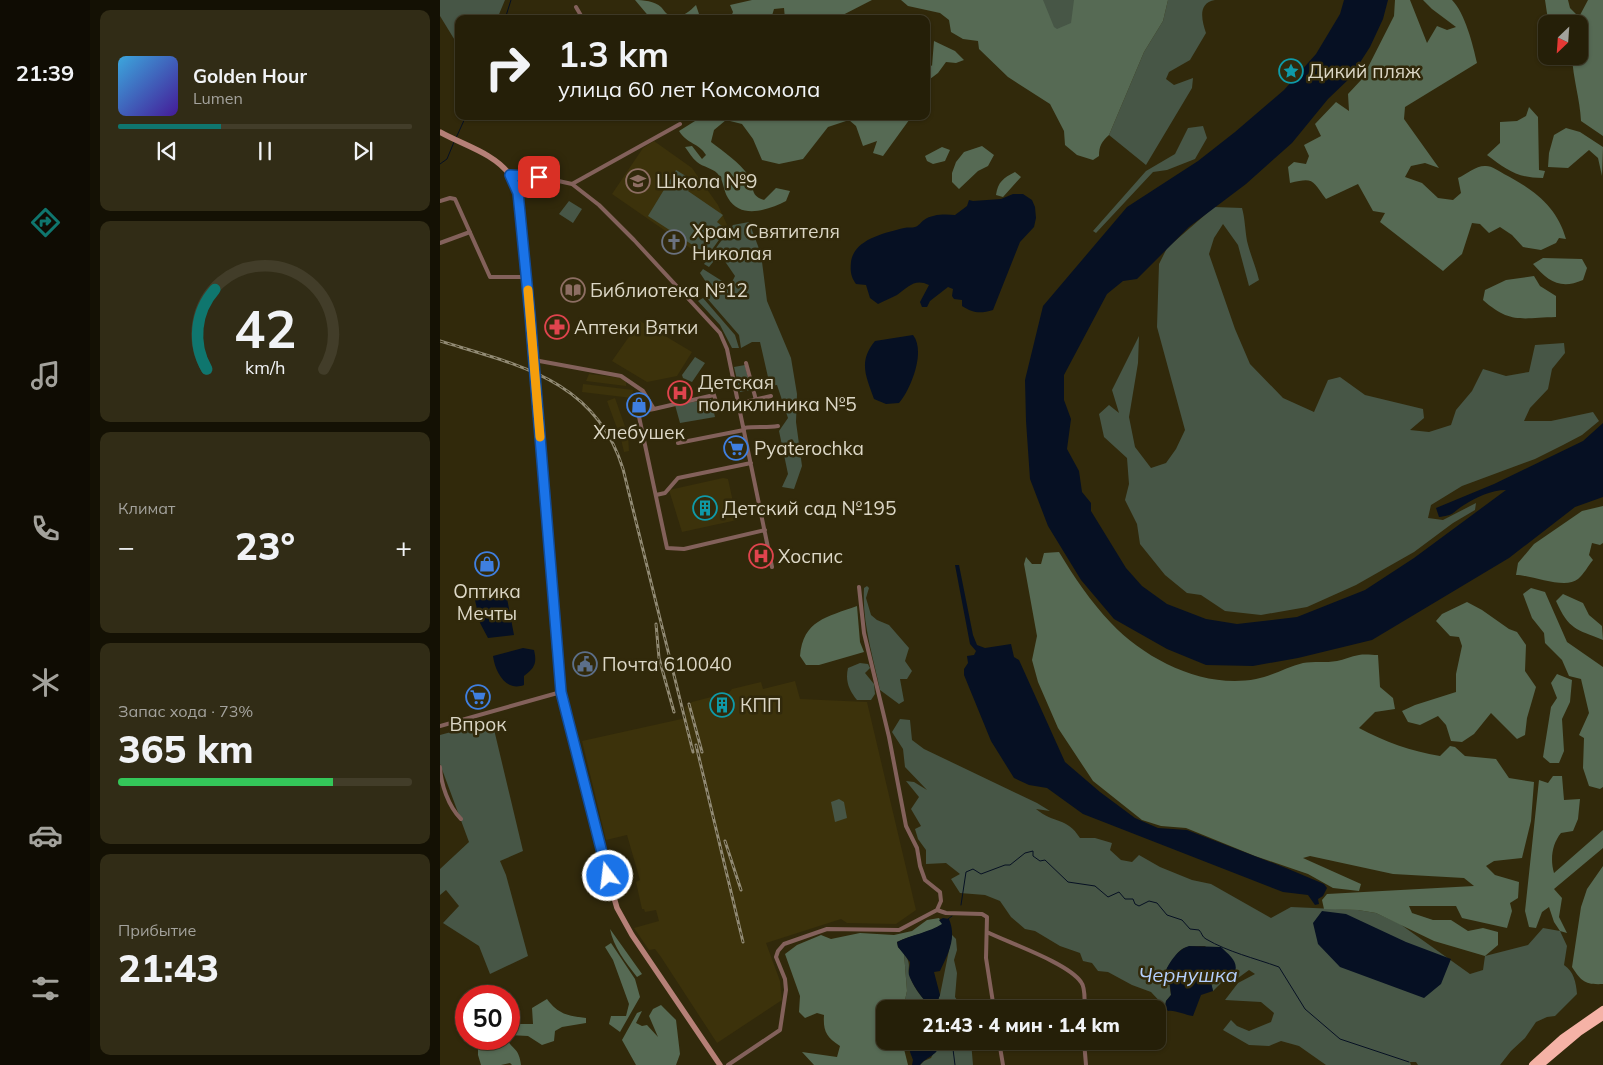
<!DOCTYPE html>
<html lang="ru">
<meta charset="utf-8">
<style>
body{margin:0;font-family:Mulish,sans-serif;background:#312c16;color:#f1f3f6;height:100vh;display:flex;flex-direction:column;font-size:19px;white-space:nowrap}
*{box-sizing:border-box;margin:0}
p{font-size:16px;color:#a3a29c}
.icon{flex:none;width:28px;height:28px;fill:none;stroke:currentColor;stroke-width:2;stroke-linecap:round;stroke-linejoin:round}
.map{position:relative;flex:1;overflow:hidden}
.panel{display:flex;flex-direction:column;gap:10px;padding:10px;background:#141104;width:350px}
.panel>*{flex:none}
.hud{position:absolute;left:15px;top:15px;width:475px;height:105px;border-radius:10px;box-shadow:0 1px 4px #0004,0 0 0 1px #423d29;background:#251f08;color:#f1f3f6;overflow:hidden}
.needle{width:32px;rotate:205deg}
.buttons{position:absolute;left:1098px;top:15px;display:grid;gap:10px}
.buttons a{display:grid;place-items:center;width:50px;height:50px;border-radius:10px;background:#251f08;box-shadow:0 1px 4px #0004,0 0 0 1px #423d29;font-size:25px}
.speed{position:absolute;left:15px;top:985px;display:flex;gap:10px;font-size:25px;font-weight:700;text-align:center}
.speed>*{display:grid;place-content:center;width:65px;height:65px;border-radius:50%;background:#251f08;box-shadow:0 1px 4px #0004,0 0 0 1px #423d29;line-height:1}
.speed .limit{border:8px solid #d22;background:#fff;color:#111}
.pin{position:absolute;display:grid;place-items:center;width:42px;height:42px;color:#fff;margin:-21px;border-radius:10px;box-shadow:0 2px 8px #0006}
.me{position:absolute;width:55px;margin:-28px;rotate:345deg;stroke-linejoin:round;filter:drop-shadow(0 0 4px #0008)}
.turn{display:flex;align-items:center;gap:18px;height:105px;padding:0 20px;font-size:22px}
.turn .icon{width:65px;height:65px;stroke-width:2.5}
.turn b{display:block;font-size:35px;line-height:42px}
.big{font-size:38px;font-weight:800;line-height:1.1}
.panel .widget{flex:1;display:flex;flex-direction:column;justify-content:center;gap:8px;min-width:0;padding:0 18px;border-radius:10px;background:#312c16}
.panel .dial{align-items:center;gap:0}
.dial svg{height:130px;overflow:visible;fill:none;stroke:#423d29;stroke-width:7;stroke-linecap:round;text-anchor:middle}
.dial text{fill:#f1f3f6;stroke:none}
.song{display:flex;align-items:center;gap:15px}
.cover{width:60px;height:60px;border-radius:8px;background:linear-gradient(135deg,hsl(200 70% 55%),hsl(260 70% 35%))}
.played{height:5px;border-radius:2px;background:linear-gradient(90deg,#0f766e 35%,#423d29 35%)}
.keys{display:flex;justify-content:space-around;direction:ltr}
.heat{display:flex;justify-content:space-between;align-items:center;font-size:28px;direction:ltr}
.charge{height:8px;border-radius:4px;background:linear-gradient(90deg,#34c759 73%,#423d29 0)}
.trip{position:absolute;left:436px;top:1000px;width:290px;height:50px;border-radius:10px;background:#251f08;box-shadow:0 1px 4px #0004,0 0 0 1px #423d29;font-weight:800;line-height:50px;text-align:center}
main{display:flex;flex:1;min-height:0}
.dock{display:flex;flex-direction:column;width:90px;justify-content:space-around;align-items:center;background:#0f0c03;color:#a3a29c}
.dock .icon{width:35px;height:35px}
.dock .active{color:#0f766e}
.dock b{font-size:22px;color:#f1f3f6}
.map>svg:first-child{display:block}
.built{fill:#3c320b}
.green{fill:#475646}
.forest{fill:#566a54}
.water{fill:#061023}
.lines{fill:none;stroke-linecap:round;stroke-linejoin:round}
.stream{stroke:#061023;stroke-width:1}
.street{stroke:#83615b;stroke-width:4}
.secondary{stroke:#b68077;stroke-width:5.5}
.highway{stroke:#f5b2a6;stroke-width:8}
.rail-casing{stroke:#918a74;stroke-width:3}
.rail{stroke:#31290b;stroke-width:1;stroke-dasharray:4;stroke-linecap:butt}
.route-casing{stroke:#114b97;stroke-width:12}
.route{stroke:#1a73e8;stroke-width:9}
.slow{stroke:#f59e0b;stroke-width:9}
.labels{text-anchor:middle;stroke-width:5;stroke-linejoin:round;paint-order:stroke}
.poi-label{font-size:19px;fill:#dcd7c6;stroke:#31290b;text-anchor:start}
.water-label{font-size:20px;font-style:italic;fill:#b4cffe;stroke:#31290b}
</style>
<main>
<nav class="dock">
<b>21:39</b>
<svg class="icon active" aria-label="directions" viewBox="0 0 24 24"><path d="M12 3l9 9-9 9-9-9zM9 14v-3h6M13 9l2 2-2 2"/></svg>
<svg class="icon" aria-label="music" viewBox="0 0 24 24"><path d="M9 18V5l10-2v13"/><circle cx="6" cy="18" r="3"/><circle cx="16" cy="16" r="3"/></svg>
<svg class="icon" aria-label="phone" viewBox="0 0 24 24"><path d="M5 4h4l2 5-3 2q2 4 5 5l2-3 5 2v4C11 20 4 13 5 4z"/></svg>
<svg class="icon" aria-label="climate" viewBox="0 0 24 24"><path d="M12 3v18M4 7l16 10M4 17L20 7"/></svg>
<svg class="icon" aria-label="car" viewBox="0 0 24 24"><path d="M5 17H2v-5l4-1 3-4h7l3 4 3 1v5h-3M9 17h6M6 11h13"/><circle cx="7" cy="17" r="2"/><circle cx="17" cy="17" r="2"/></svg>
<svg class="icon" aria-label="filters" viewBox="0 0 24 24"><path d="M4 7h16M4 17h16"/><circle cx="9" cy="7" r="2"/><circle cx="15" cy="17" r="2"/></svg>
</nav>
<section class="panel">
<div class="widget">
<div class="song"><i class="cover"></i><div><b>Golden Hour</b><p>Lumen</p></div></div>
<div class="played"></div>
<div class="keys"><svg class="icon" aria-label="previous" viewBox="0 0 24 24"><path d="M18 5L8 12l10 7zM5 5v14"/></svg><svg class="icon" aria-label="pause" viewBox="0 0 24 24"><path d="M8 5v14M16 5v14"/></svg><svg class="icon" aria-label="next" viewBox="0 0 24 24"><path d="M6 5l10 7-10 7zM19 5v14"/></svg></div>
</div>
<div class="widget dial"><svg viewBox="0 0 100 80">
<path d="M14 69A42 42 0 1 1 86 69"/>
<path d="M14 69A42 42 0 0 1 19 20" stroke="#0f766e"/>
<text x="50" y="56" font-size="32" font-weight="700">42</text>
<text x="50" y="72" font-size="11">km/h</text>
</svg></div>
<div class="widget"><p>Климат</p>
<div class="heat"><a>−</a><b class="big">23°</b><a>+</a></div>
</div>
<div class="widget"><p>Запас хода · 73%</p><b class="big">365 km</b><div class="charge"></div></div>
<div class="widget"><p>Прибытие</p><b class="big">21:43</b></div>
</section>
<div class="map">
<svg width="1163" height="1065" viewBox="0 0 1163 1065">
<rect width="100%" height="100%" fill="#31290b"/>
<path class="built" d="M214 141 252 168 278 205 288 227 266 259 172 194 203 148Z
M200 321 252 352 237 376 207 382 172 361Z
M149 374 182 378 186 382V386L146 381Z
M143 384 193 390 192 398 142 392Z
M175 398 188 435 189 451 184 452 181 439 167 401Z
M283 478 288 479 297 520 242 532 229 490Z
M355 681 360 699 427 702 476 910 456 924 407 923 401 919 326 943 340 981 342 1000 277 1043 221 957 215 949 209 950 194 928 219 921 216 910 205 912 204 909H202L196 882 200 880 187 835 166 840 142 741 246 718 245 707 252 702 279 695H287L292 689 321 682 323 689Z"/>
<path class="green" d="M0 0H65L57 19H19V47L0 16Z
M593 0H664L635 28 607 37Z
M728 0H775C757 3 762 21 766 33L750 60 729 72 726 79 734 85 753 78 752 88 706 165 669 135 704 52 723 21Z
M763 126 767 138 755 159 727 170 713 172 656 233 653 231 706 171 735 154 748 128Z
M236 170 254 181 248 191 283 215 277 222 282 226 276 234 281 237 268 255 208 216Z
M129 201 142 209 133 223 119 214Z
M774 207 802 208C805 219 805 229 807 241 810 254 816 267 819 280L809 286 798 245 783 224 774 238 769 254 795 329 810 364 843 398 874 412 888 380 900 377 925 395 983 409 984 418 970 430 989 432 1011 425 1016 410 1032 391 1043 369 1066 376 1089 372 1095 345 1124 343 1125 353 1112 369 1108 389 1090 408 1084 421H1111L1153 412 1159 421 1142 435 1123 445 1095 459 1022 486 991 505 988 518 1003 520 1036 503 1035 510 1013 523 974 552 916 585 867 607 821 615 785 611 761 595 747 593 725 575 700 544 697 524 685 500 689 484 687 458 664 437 659 414 669 405 679 413 672 390 699 336 698 363 689 417 695 447 711 468 726 463 736 449 745 430 717 327 719 264 727 248Z
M309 222 321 254 327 301 351 358 357 394 356 422 362 466 354 489 342 487 348 474 339 431 348 418 337 385 330 386 320 342H312L301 348 299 335 266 297 272 291 260 273 263 269 290 286 295 276 284 260 277 257 269 267 264 264 293 225Z
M263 298 295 335 299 348H292L280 325 258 301Z
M255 357 265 363 252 382 243 378 242 375Z
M305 365 311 390 300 392 294 367Z
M271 399 275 417 240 423 235 405Z
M427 586 429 588 426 598 431 615 437 620 449 625 469 648 465 661 472 671 467 679H460L464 701 459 704 440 690C433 656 422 623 424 588Z
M420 663 428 664 430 668 425 673 434 684 435 694 431 700H417C409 690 405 681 408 668Z
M460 719 470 720 472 740 484 749 597 803 610 811 596 809C614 824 627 817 640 838H655L672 843 670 850 681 860 692 862 699 855 720 867 752 880 771 884 831 918 851 907 918 910 936 913 960 924 1030 974 1043 970 1045 956 1088 945 1103 928 1120 931 1127 946 1124 965C1134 972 1136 982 1137 994L1115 1016 1107 1017 1096 1022 1085 1038 1071 1051 1060 1065H978L976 1062H970L971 1065H886L859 1046 841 1041 829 1046 809 1045 783 1030 791 1020 797 1026 809 1031 831 1022 834 1013 821 1002 785 1000 798 983 815 974 809 970 794 981 782 982 773 991 769 977 780 978 793 976 765 946C738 946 742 948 727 968L731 995 726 1001 725 1007 711 992 692 985 668 972 658 971 652 963 643 961 640 953 620 946 595 931 585 929 571 917 560 901 545 895 520 893 511 879 520 874 506 863 486 864V850L478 839 475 829 481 826 471 809 479 797 466 781 474 782 487 790 465 767 463 749 452 732Z
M52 721 83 851 60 861 66 875 88 956 50 974 39 946 3 923 19 906 6 890 0 895V869L29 842 0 764V735Z
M399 799 404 802 407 818 395 822 391 802Z
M512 935 516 939 517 950 514 960 517 973 515 997 523 1009H494L500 995Z
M464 953C473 967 466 966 470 976 472 984 481 998 488 1003V1009H458L465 1000 467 991Z
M499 1041H531L533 1065H480L484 1061 491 1058Z"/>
<path class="forest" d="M195 0C203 0 215 1 221 7 223 9 224 11 226 13 237 22 248 13 256 5L259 14 255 19H211Z
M312 0H432L395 19H345L344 8 334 9 331 19H290L293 12 290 5Z
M461 0H603L614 27 617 29 631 23 634 0H728L723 21 704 52 669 135C662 141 659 146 659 156L653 160 637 155 625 145 624 131 610 104 568 77 539 49 538 41 523 39 511 32 509 20 500 13 468 6Z
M955 0H970L987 43 997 26 1007 30 1016 27 992 9 983 0H1012C1025 13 1033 45 1037 63L965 107 964 119 999 168 985 163 971 166 965 177 982 183 998 198 1013 200 1021 193 1018 178C1027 174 1037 165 1046 166 1052 166 1059 171 1064 174 1093 189 1117 206 1126 239L1119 238 1116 243 1101 250 1083 247 1072 235 1060 227 1049 233 1040 224 1032 223 1022 254 1003 271 940 222 945 213 933 211 918 184 886 199C872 180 874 177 850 183L848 167 854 162 866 164 869 156 864 145 881 136 875 124 896 102 909 111 908 94 922 79 954 16Z
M1105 0H1128L1130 8 1139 17 1148 0H1163V136L1141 121C1140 99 1133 79 1132 56H1139V24H1113L1108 20Z
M494 41 515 51 524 60 516 63 506 62 498 73 486 82V61L492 66Z
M1089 107 1098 117 1099 170 1105 171 1103 178C1077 178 1067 170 1047 155L1060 143V122L1077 121 1086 116Z
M263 116H472L443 156 433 153 437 141 423 146 416 126 409 120 388 127 363 159 339 164 322 160 313 139 302 124 286 120 274 130 271 142C284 152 299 162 308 175 316 186 308 195 324 200L336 188 350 191 346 201C328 210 301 220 288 198 283 190 284 180 277 173 272 168 263 167 257 162 252 158 249 152 245 147L252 146 262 159 266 155C259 143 247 144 239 131Z
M1126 128 1140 132 1163 147 1162 176 1158 158 1149 150 1128 168 1108 167 1109 153 1114 135Z
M542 146 554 155 548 166 538 171 519 189 512 182V173L516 162 524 152Z
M502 147 510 150 505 161 493 164 487 161 485 156Z
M575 172 581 177 563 197 556 195C558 182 563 178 575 172Z
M1103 258 1142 259 1147 268 1143 280C1120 290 1108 281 1093 264Z
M1094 276 1100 286 1116 296V317C1081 318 1070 324 1043 300L1045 290 1066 280Z
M1163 506V543L1160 545 1152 543 1149 555 1153 560C1148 566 1144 574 1138 579 1125 590 1093 575 1076 575L1078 563 1094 544 1142 511Z
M619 552C634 577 651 602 671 623 706 660 764 689 816 679 832 676 847 667 863 663 873 661 886 663 897 661 904 660 911 656 919 655 925 654 932 655 938 655L940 687 953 698 955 709 935 712 919 728C945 742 971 751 1000 756L1010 746 1015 747 1025 756 1056 759 1069 778 1094 782 1091 821 1082 858 1054 861 1046 866 1055 875 1079 882 1078 898 1070 903 1072 911 1067 928 1022 918 1016 906H969L972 913 993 920H1011L1028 931 1043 928 1058 932V945L1045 956 994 941 936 913 918 910 884 909 882 900 887 894 1034 886 1024 878 953 874 870 856 863 858 921 884 919 891 893 888 868 874 815 856 746 828 721 826 702 820 653 781 618 728 598 682 592 660 597 636 584 564 586 557 592 564H601L604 553Z
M1091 588 1105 592 1127 642 1163 667V787L1160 789 1149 786 1143 768 1144 738 1139 735 1149 713 1141 679 1129 676 1122 660 1105 643 1104 633 1092 618 1083 594Z
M1123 594 1143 603 1149 615 1162 626 1163 640C1136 629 1129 630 1116 601Z
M1027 602 1042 610 1069 629 1077 632 1086 645 1085 671 1096 687 1087 718 1085 735 1077 739 1051 713 1034 734 1022 742 1011 741 1006 725 998 716 980 725 968 722 962 711 975 705 1016 692V674L1022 646 1019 637 1010 636 996 621 1002 614Z
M417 606 420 642 424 652 379 665H366L360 656C363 620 387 617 417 606Z
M1117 674 1132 680 1130 702 1122 719 1124 751 1119 763H1110L1103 757 1111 707 1117 698 1111 683Z
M1113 776H1122L1124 800 1140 799 1138 819 1133 831 1121 833C1112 844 1110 859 1114 873L1163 830V848L1114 889 1122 898 1119 917 1127 933 1120 931 1114 922 1109 907 1102 912 1096 928 1089 927 1085 911 1099 780 1108 783Z
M1163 866V984C1145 985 1141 981 1132 967L1141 907 1147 889Z
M499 918 503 924C489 933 472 935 457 942L458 947 464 953 467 991 465 1000 458 1009H445V1041H462L468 1065H374L362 1052 397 1057 400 1046C386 1037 383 1031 384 1015L377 1013 365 1018 359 1012 360 996 345 954 357 945 381 935 391 939 420 933 454 935 472 931 487 920Z
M170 929 202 974 197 977C186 963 173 946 170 929Z
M171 943 195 979 200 997 180 1032 169 1024 171 1016H186L189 1004 173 960 165 947Z
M107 999C118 1014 128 1016 146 1018V1023L122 1027 115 1031 114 1041 102 1045 88 1036 69 1035V1024H93L92 1008Z
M221 1005 236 1020 240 1054 236 1065H196L182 1040 197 1013 202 1011 196 1023 202 1026 207 1025 218 1037 209 1016 213 1009Z
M38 1039H67C72 1050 79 1047 81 1065H72L70 1063 61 1065H41L38 1055Z"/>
<path class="water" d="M904 0H948L943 19 930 47 910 78 888 99 852 143 806 184 749 227 697 279 683 281 667 294 624 375V400L631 419 627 449 639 471 642 492 651 503V511L686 568 702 586 727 604 766 619 797 624 857 617 925 590 974 558 1066 490C1051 490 1037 497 1024 505 1012 512 1016 515 999 517L996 508 1054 484 1143 441 1163 423V497L1135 507 1069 558 932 640 858 658 813 666 766 665 727 649 674 619 641 580 608 526 590 479 586 421 585 380 603 306 687 207 758 161 795 132 844 90 876 54 900 14Z
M573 194H583L592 200 595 207 596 218 594 227 580 242 553 310C540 314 533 313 522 306V300L514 299 512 296 513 289 508 287 490 301 487 307H482L480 302 489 285C475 278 468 287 457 295 451 298 444 301 438 304L430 298 426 285 416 284C411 277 410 271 411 262 414 239 445 233 464 228 468 227 472 228 475 227 479 226 481 222 484 220 492 214 505 214 515 215L527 206 529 200 533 201 561 199Z
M473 335C486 351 471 389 459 403L446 404 434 399C426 376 418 362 435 341Z
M515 565H519L533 635 537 645 545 648 571 644 574 657 579 660 625 762 660 792 695 818 718 828 747 830 846 868 884 884 887 888 883 896 878 899 879 904 875 905 868 895 843 892 643 814 607 788 589 785 574 778 551 741 524 675V669L528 663 527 656 534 655 536 651 530 644Z
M66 593 74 635 48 638 40 623 35 600 38 598H46L52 594Z
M83 648 94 650C97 663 95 668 84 676V685C66 692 55 672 53 656Z
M882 911 906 914 966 942 1011 959 1001 984 984 998 900 967 878 944 873 923Z
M503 918 509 919C517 938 508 954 500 971L494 972 500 995 494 1009H488V1003C482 999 471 982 469 975 468 972 470 966 470 962L458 947 457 942C471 935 490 932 502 924L499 920Z
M749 946 781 947C790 956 801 963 793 976L781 978 770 977 773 991 761 995 753 1016C744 1015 736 1010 728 1011L725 1007 726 1001 731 995 730 985 725 984 721 981C727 967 735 950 749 946Z
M473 1041H499C501 1055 487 1056 480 1065H472L473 1060 470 1052Z"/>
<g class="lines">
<path class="stream" d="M65 19 71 0
M16 138 26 116
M0 164 7 159 14 142
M521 905 526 872 533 869 541 874 565 865H570L585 853 593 851V856L600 861 605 860 628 882 655 886 668 897 679 892 685 899H693L695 904 699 906 709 901 717 903 727 915 742 920 750 929 759 930C762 933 762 937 766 939 788 952 814 958 839 967L865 1009 900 1039 969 1062
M508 919 512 916
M497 997 504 1009
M512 1041 515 1065"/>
<path class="street" d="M136 7 143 19
M70 175 105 178 132 184 159 205 194 240 280 333 287 349 332 567
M132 184 240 124
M0 201 10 198 15 199 50 277H86
M0 243 30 232
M94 360 181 376 203 391 214 409 198 412 227 548 244 549 325 530
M306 363 316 400
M214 409 274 395 278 408 331 396
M304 428C316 426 325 428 338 426
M238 443 304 430
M216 495 225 493 238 478 311 463
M419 587 424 633 449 737 466 826 477 848 480 866 485 880 500 892 501 901 497 910 506 913 542 914 547 917 546 958 554 1009
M0 726 121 692
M0 767C1 784 8 806 21 819
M547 932C569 943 628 963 641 982 646 988 644 1001 645 1009
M559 1041 563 1065
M644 1041 646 1065
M288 1065 340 1030 346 990 345 979 336 957 338 951 344 944 387 929 459 930 497 910"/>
<path class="secondary" d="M0 132C23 145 54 153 70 175 74 180 75 188 78 193L90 315 121 692 164 863 177 908 192 935 280 1065"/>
<path class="highway" d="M1101 1064 1139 1032 1163 1016
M1093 1065 1123 1038 1163 1010"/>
<g class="rail-casing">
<path id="rail" d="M0 341C78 365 156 380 183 469L253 752
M216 624 219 658 234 712
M249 704 262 752
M256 745 303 942
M285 841 301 890"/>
</g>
<use href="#rail" class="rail"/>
</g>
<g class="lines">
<g class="route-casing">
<path id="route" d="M99 177 70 175 78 193 90 315 121 692 168 876"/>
</g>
<use href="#route" class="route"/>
<path class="slow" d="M88 290 100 437"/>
</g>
<defs>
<g id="sight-ring" transform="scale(1.25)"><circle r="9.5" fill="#31290b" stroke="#0f9aa8" stroke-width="1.5"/><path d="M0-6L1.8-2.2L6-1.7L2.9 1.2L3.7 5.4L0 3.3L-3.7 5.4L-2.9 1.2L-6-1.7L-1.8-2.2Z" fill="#0f9aa8"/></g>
<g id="school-ring" transform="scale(1.25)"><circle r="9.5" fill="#31290b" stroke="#8d6e63" stroke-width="1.5"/><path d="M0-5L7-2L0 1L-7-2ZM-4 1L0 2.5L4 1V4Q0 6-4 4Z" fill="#8d6e63"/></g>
<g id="church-ring" transform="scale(1.25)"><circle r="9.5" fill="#31290b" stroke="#6b7280" stroke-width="1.5"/><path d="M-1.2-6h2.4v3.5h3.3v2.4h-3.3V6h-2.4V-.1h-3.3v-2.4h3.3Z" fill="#6b7280"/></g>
<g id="library-ring" transform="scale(1.25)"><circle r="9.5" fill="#31290b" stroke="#8d6e63" stroke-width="1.5"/><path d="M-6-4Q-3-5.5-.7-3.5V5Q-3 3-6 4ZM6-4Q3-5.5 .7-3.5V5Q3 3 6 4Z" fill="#8d6e63"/></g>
<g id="pharmacy-ring" transform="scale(1.25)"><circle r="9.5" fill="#31290b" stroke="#e0444e" stroke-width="1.5"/><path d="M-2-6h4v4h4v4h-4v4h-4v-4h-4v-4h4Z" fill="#e0444e"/></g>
<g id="hospital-ring" transform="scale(1.25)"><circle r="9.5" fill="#31290b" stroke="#e0444e" stroke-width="1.5"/><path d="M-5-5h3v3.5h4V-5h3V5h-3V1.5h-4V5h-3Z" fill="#e0444e"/></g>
<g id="shop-ring" transform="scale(1.25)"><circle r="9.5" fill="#31290b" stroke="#3f7fe0" stroke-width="1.5"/><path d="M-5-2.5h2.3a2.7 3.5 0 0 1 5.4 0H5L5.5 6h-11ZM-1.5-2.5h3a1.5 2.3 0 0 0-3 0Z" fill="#3f7fe0"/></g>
<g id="supermarket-ring" transform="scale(1.25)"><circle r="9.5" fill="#31290b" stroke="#3f7fe0" stroke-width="1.5"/><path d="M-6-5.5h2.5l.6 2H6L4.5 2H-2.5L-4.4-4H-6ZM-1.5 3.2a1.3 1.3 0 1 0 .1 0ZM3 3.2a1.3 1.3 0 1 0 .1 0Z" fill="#3f7fe0"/></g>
<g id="building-ring" transform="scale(1.25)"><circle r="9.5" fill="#31290b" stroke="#0f9aa8" stroke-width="1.5"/><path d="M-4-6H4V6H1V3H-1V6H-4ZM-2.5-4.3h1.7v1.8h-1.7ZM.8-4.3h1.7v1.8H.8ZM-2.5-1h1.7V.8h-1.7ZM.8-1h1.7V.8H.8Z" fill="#0f9aa8"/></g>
<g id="civic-ring" transform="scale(1.25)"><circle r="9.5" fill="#31290b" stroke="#5c6f8a" stroke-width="1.5"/><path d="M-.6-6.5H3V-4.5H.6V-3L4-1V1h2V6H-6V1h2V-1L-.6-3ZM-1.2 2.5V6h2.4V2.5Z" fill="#5c6f8a"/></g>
</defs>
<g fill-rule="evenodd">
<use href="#sight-ring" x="851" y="71"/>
<use href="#school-ring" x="198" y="181"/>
<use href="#church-ring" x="234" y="242"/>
<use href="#library-ring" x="133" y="290"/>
<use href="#pharmacy-ring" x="117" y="327"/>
<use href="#hospital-ring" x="240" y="393"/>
<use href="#shop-ring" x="199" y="405"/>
<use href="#supermarket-ring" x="296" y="448"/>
<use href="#building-ring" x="265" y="508"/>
<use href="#hospital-ring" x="321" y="556"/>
<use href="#shop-ring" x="47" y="564"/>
<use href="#civic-ring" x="145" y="664"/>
<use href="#supermarket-ring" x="38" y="697"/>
<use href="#building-ring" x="282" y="705"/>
</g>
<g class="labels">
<g class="poi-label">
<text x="868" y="78">Дикий пляж</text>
<text x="216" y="188">Школа №9</text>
<text x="252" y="238">Храм Святителя<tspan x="252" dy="22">Николая</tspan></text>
<text x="150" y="297">Библиотека №12</text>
<text x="134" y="334">Аптеки Вятки</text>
<text x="258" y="389">Детская<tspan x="258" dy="22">поликлиника №5</tspan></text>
<text x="199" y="439" text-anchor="middle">Хлебушек</text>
<text x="314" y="455">Pyaterochka</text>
<text x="282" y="515">Детский сад №195</text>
<text x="338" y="563">Хоспис</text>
<text x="47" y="598" text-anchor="middle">Оптика<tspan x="47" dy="22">Мечты</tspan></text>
<text x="162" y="671">Почта 610040</text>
<text x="300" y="712">КПП</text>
<text x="38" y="731" text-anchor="middle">Впрок</text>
</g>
<g class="water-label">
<text x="748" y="982">Чернушка</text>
</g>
</g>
</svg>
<div class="buttons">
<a><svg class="needle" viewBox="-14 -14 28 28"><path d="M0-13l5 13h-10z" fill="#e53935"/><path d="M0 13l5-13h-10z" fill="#a3a29c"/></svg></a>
</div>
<div class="speed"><div class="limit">50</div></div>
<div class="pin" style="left:99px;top:177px;background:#d93025"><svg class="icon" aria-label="arrive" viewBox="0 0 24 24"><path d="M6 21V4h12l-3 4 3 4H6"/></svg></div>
<svg class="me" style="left:168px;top:876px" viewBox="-20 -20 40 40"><circle r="17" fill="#1a73e8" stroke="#fff" stroke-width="3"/><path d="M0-11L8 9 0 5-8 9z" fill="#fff"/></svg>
<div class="trip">21:43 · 4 мин · 1.4 km</div>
<div class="hud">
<div class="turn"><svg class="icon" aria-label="right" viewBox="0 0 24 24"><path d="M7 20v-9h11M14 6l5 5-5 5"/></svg><div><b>1.3 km</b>улица 60 лет Комсомола</div></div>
</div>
</div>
</main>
